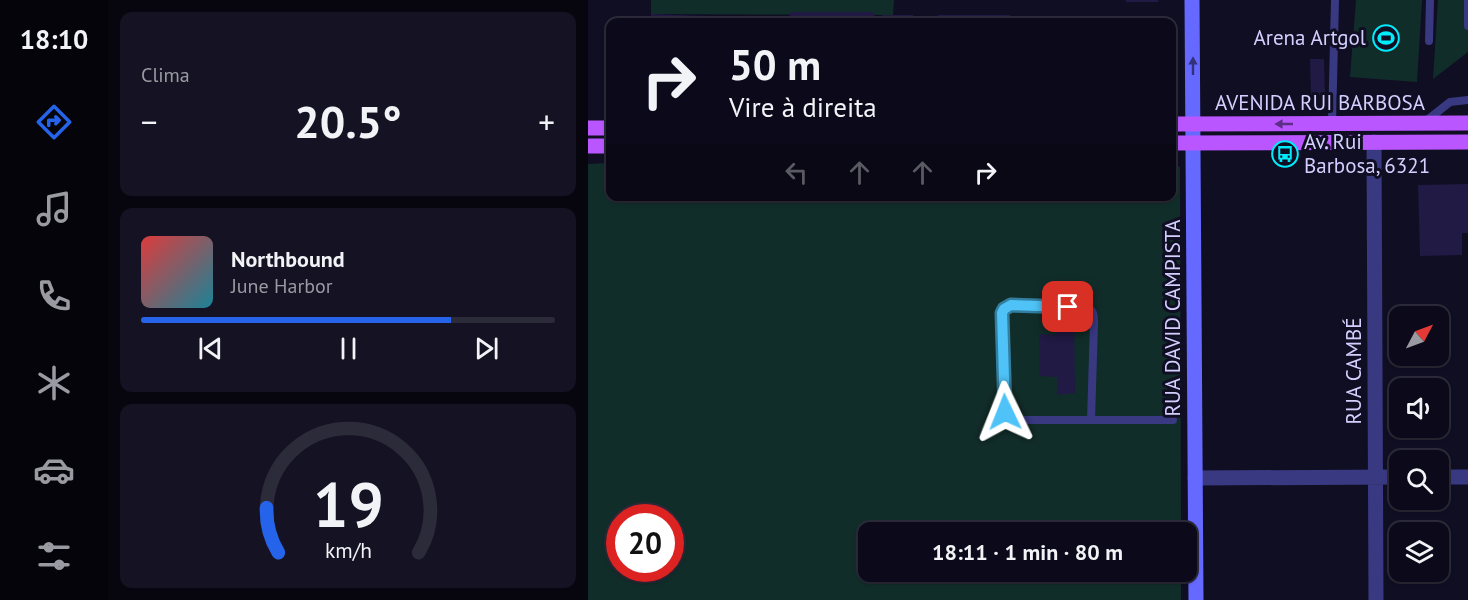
<!DOCTYPE html>
<html lang="pt">
<meta charset="utf-8">
<style>
body{margin:0;font-family:"PT Sans",sans-serif;background:#151323;color:#f1f3f6;height:100vh;display:flex;flex-direction:column;font-size:22px;white-space:nowrap}
*{box-sizing:border-box;margin:0}
p{font-size:20px;color:#9a9aa2}
.icon{flex:none;width:33px;height:33px;fill:none;stroke:currentColor;stroke-width:2;stroke-linecap:round;stroke-linejoin:round}
.map{position:relative;flex:1;overflow:hidden}
.details{display:flex;flex-direction:column;gap:12px;padding:12px;background:#07060e;width:480px}
.details>*{flex:none}
.hud{position:absolute;left:18px;top:18px;width:570px;height:183px;border-radius:12px;box-shadow:0 2px 4px #0004,0 0 0 2px #2c2b39;background:#0c0a1a;color:#f1f3f6;overflow:hidden}
.needle{width:39px;rotate:49deg}
.controls{position:absolute;left:801px;top:306px;display:grid;gap:12px}
.controls a{display:grid;place-items:center;width:60px;height:60px;border-radius:12px;background:#0c0a1a;box-shadow:0 2px 4px #0004,0 0 0 2px #2c2b39;font-size:30px}
.speed{position:absolute;left:18px;top:504px;display:flex;gap:12px;font-size:30px;font-weight:700;text-align:center}
.speed>*{display:grid;place-content:center;width:78px;height:78px;border-radius:50%;background:#0c0a1a;box-shadow:0 2px 4px #0004,0 0 0 2px #2c2b39;line-height:1}
.speed .limit{border:9px solid #d22;background:#fff;color:#111}
.pin{position:absolute;display:grid;place-items:center;width:51px;height:51px;color:#fff;margin:-26px;border-radius:12px;box-shadow:0 3px 9px #0006}
.me{position:absolute;width:66px;margin:-33px;rotate:358deg;stroke-linejoin:round;filter:drop-shadow(0 0 4px #0008)}
.turn{display:flex;align-items:center;gap:21px;height:126px;padding:0 24px;font-size:27px}
.turn .icon{width:78px;height:78px;stroke-width:2.5}
.turn b{display:block;font-size:42px;line-height:51px}
.lanes{display:flex;align-items:center;height:57px;padding:0 24px;background:#0003;justify-content:center;gap:30px;direction:ltr}
.lanes .off{opacity:.35}
.big{font-size:45px;font-weight:800;line-height:1.1}
.details .tile{flex:1;display:flex;flex-direction:column;justify-content:center;gap:9px;min-width:0;padding:0 21px;border-radius:12px;background:#151323}
.details .dial{align-items:center;gap:0}
.dial svg{height:156px;overflow:visible;fill:none;stroke:#2c2b39;stroke-width:7;stroke-linecap:round;text-anchor:middle}
.dial text{fill:#f1f3f6;stroke:none}
.song{display:flex;align-items:center;gap:18px}
.cover{width:72px;height:72px;border-radius:9px;background:linear-gradient(135deg,hsl(0 70% 55%),hsl(190 70% 35%))}
.played{height:6px;border-radius:3px;background:linear-gradient(90deg,#2563eb 75%,#2c2b39 75%)}
.keys{display:flex;justify-content:space-around;direction:ltr}
.heat{display:flex;justify-content:space-between;align-items:center;font-size:33px;direction:ltr}
.trip{position:absolute;left:270px;top:522px;width:339px;height:60px;border-radius:12px;background:#0c0a1a;box-shadow:0 2px 4px #0004,0 0 0 2px #2c2b39;font-weight:800;line-height:60px;text-align:center}
main{display:flex;flex:1;min-height:0}
.tabs{display:flex;flex-direction:column;width:108px;justify-content:space-around;align-items:center;background:#05040a;color:#9a9aa2}
.tabs .icon{width:42px;height:42px}
.tabs .on{color:#2563eb}
.tabs b{font-size:27px;color:#f1f3f6}
.map>svg:first-child{display:block}
.green{fill:#112d2a;fill-rule:evenodd}
.building{fill:#201a44}
.lines{fill:none;stroke-linecap:round;stroke-linejoin:round}
.lane{stroke:#393982;stroke-width:8}
.street{stroke:#393982;stroke-width:15}
.secondary{stroke:#6669ff;stroke-width:15}
.primary{stroke:#b956ff;stroke-width:15}
.oneway{fill:#32327b}
.oneway2{fill:#5c2e86}
.route-casing{stroke:#337fa1;stroke-width:15}
.route{stroke:#4fc3f7;stroke-width:10}
.labels{text-anchor:middle;stroke-width:6;stroke-linejoin:round;paint-order:stroke}
.poi-label{font-size:21px;fill:#d3cfff;stroke:#100e23;text-anchor:end}
.street-label{font-size:21px;fill:#d3cfff;stroke:#100e23}
</style>
<main>
<nav class="tabs">
<b>18:10</b>
<svg class="icon on" aria-label="directions" viewBox="0 0 24 24"><path d="M12 3l9 9-9 9-9-9zM9 14v-3h6M13 9l2 2-2 2"/></svg>
<svg class="icon" aria-label="music" viewBox="0 0 24 24"><path d="M9 18V5l10-2v13"/><circle cx="6" cy="18" r="3"/><circle cx="16" cy="16" r="3"/></svg>
<svg class="icon" aria-label="phone" viewBox="0 0 24 24"><path d="M5 4h4l2 5-3 2q2 4 5 5l2-3 5 2v4C11 20 4 13 5 4z"/></svg>
<svg class="icon" aria-label="climate" viewBox="0 0 24 24"><path d="M12 3v18M4 7l16 10M4 17L20 7"/></svg>
<svg class="icon" aria-label="car" viewBox="0 0 24 24"><path d="M5 17H2v-5l4-1 3-4h7l3 4 3 1v5h-3M9 17h6M6 11h13"/><circle cx="7" cy="17" r="2"/><circle cx="17" cy="17" r="2"/></svg>
<svg class="icon" aria-label="filters" viewBox="0 0 24 24"><path d="M4 7h16M4 17h16"/><circle cx="9" cy="7" r="2"/><circle cx="15" cy="17" r="2"/></svg>
</nav>
<section class="details">
<div class="tile"><p>Clima</p>
<div class="heat"><a>−</a><b class="big">20.5°</b><a>+</a></div>
</div>
<div class="tile">
<div class="song"><i class="cover"></i><div><b>Northbound</b><p>June Harbor</p></div></div>
<div class="played"></div>
<div class="keys"><svg class="icon" aria-label="previous" viewBox="0 0 24 24"><path d="M18 5L8 12l10 7zM5 5v14"/></svg><svg class="icon" aria-label="pause" viewBox="0 0 24 24"><path d="M8 5v14M16 5v14"/></svg><svg class="icon" aria-label="next" viewBox="0 0 24 24"><path d="M6 5l10 7-10 7zM19 5v14"/></svg></div>
</div>
<div class="tile dial"><svg viewBox="0 0 100 80">
<path d="M14 69A42 42 0 1 1 86 69"/>
<path d="M14 69A42 42 0 0 1 8 46" stroke="#2563eb"/>
<text x="50" y="56" font-size="32" font-weight="700">19</text>
<text x="50" y="72" font-size="11">km/h</text>
</svg></div>
</section>
<div class="map">
<svg width="880" height="600" viewBox="0 0 880 600">
<rect width="100%" height="100%" fill="#100e23"/>
<path class="green" d="M63 0H306L305 15 63 14Z
M768 0H834L829 82 762 77Z
M850 0H880V52L845 79Z
M584 162 592 167 593 532H280V572H593V600H0V164L22 163V196H584ZM32 518H82V568H32Z"/>
<path class="building" d="M538 0H570V2H538Z
M202 12H286V22H202Z
M63 14 116 16 115 22H62Z
M294 15H325V22H294Z
M350 15H422V22H350Z
M143 16H169L168 22H142Z
M722 59H736L737 95H723Z
M880 184V233H874V255L832 256 830 185Z
M468 316H486L487 393 469 395V377L451 376V334L468 335Z"/>
<g class="lines">
<path class="lane" d="M880 0V26
M841 41 842 0
M838 121 862 102 880 100
M744 124 747 0
M503 420 506 323C506 315 506 311 499 307L423 305 416 309 414 313 417 412 428 420H585"/>
<path class="street" d="M786 142 788 600
M850 477H880
M607 478 812 477"/>
<path class="secondary" d="M604 0 608 600"/>
<path class="primary" d="M584 124 880 123
M0 128H22
M584 143 880 142
M0 146H22"/>
</g>
<defs><path id="oneway-solid" d="M-6-.8H1V-3.2L6.5 0L1 3.2V.8H-6Z" transform="scale(1.5)"/></defs>
<use class="oneway" href="#oneway-solid" transform="translate(605 66) rotate(-90)"/>
<use class="oneway2" href="#oneway-solid" transform="translate(696 124) rotate(180)"/>
<g class="lines">
<g class="route-casing">
<path id="route" d="M417 412 414 313 416 309 423 305 480 307"/>
</g>
<use href="#route" class="route"/>
</g>
<defs>
<g id="stadium-ring" transform="scale(1.35)"><circle r="9.5" fill="#100e23" stroke="#00ecfa" stroke-width="1.5"/><path d="M0-5a6.5 5 0 1 0 0 10a6.5 5 0 1 0 0-10ZM-3.5-1.8h7v3.6h-7Z" fill="#00ecfa"/></g>
<g id="bus-ring" transform="scale(1.35)"><circle r="9.5" fill="#100e23" stroke="#00ecfa" stroke-width="1.5"/><path d="M-5-6H5V4H4V6H2V4H-2V6H-4V4H-5ZM-3.5-4V0h7V-4ZM-3.5 1.2v1.5H-2V1.2ZM2 1.2v1.5H3.5V1.2Z" fill="#00ecfa"/></g>
</defs>
<g fill-rule="evenodd">
<use href="#stadium-ring" x="798" y="38"/>
<use href="#bus-ring" x="697" y="154"/>
</g>
<g class="labels">
<g class="poi-label">
<text x="778" y="45">Arena Artgol</text>
<text x="716" y="149" text-anchor="start">Av. Rui<tspan x="716" dy="24">Barbosa, 6321</tspan></text>
</g>
<g class="street-label">
<text x="732" y="110">AVENIDA RUI BARBOSA</text>
<text transform="translate(585 318) rotate(-90)" y="7">RUA DAVID CAMPISTA</text>
<text transform="translate(766 371) rotate(-90)" y="7">RUA CAMBÉ</text>
</g>
</g>
</svg>
<div class="controls">
<a><svg class="needle" viewBox="-14 -14 28 28"><path d="M0-13l5 13h-10z" fill="#e53935"/><path d="M0 13l5-13h-10z" fill="#9a9aa2"/></svg></a>
<a><svg class="icon" aria-label="sound" viewBox="0 0 24 24"><path d="M4 9h4l5-4v14l-5-4H4zM17 9q2 3 0 6"/></svg></a>
<a><svg class="icon" aria-label="search" viewBox="0 0 24 24"><circle cx="10" cy="10" r="6"/><path d="M15 15l6 6"/></svg></a>
<a><svg class="icon" aria-label="layers" viewBox="0 0 24 24"><path d="M12 4l9 5-9 5-9-5zM3 14l9 5 9-5"/></svg></a>
</div>
<div class="speed"><div class="limit">20</div></div>
<div class="pin" style="left:480px;top:307px;background:#d93025"><svg class="icon" aria-label="arrive" viewBox="0 0 24 24"><path d="M6 21V4h12l-3 4 3 4H6"/></svg></div>
<svg class="me" style="left:417px;top:412px" viewBox="-20 -20 40 40"><path d="M0-17L14 15 0 8-14 15z" fill="#4fc3f7" stroke="#fff" stroke-width="4"/></svg>
<div class="trip">18:11 · 1 min · 80 m</div>
<div class="hud">
<div class="turn"><svg class="icon" aria-label="right" viewBox="0 0 24 24"><path d="M7 20v-9h11M14 6l5 5-5 5"/></svg><div><b>50 m</b>Vire à direita</div></div>
<div class="lanes"><svg class="icon off" aria-label="left" viewBox="0 0 24 24"><path d="M17 20v-9H6M10 6l-5 5 5 5"/></svg><svg class="icon off" aria-label="ahead" viewBox="0 0 24 24"><path d="M12 20V5M6 11l6-6 6 6"/></svg><svg class="icon off" aria-label="ahead" viewBox="0 0 24 24"><path d="M12 20V5M6 11l6-6 6 6"/></svg><svg class="icon" aria-label="right" viewBox="0 0 24 24"><path d="M7 20v-9h11M14 6l5 5-5 5"/></svg></div>
</div>
</div>
</main>
